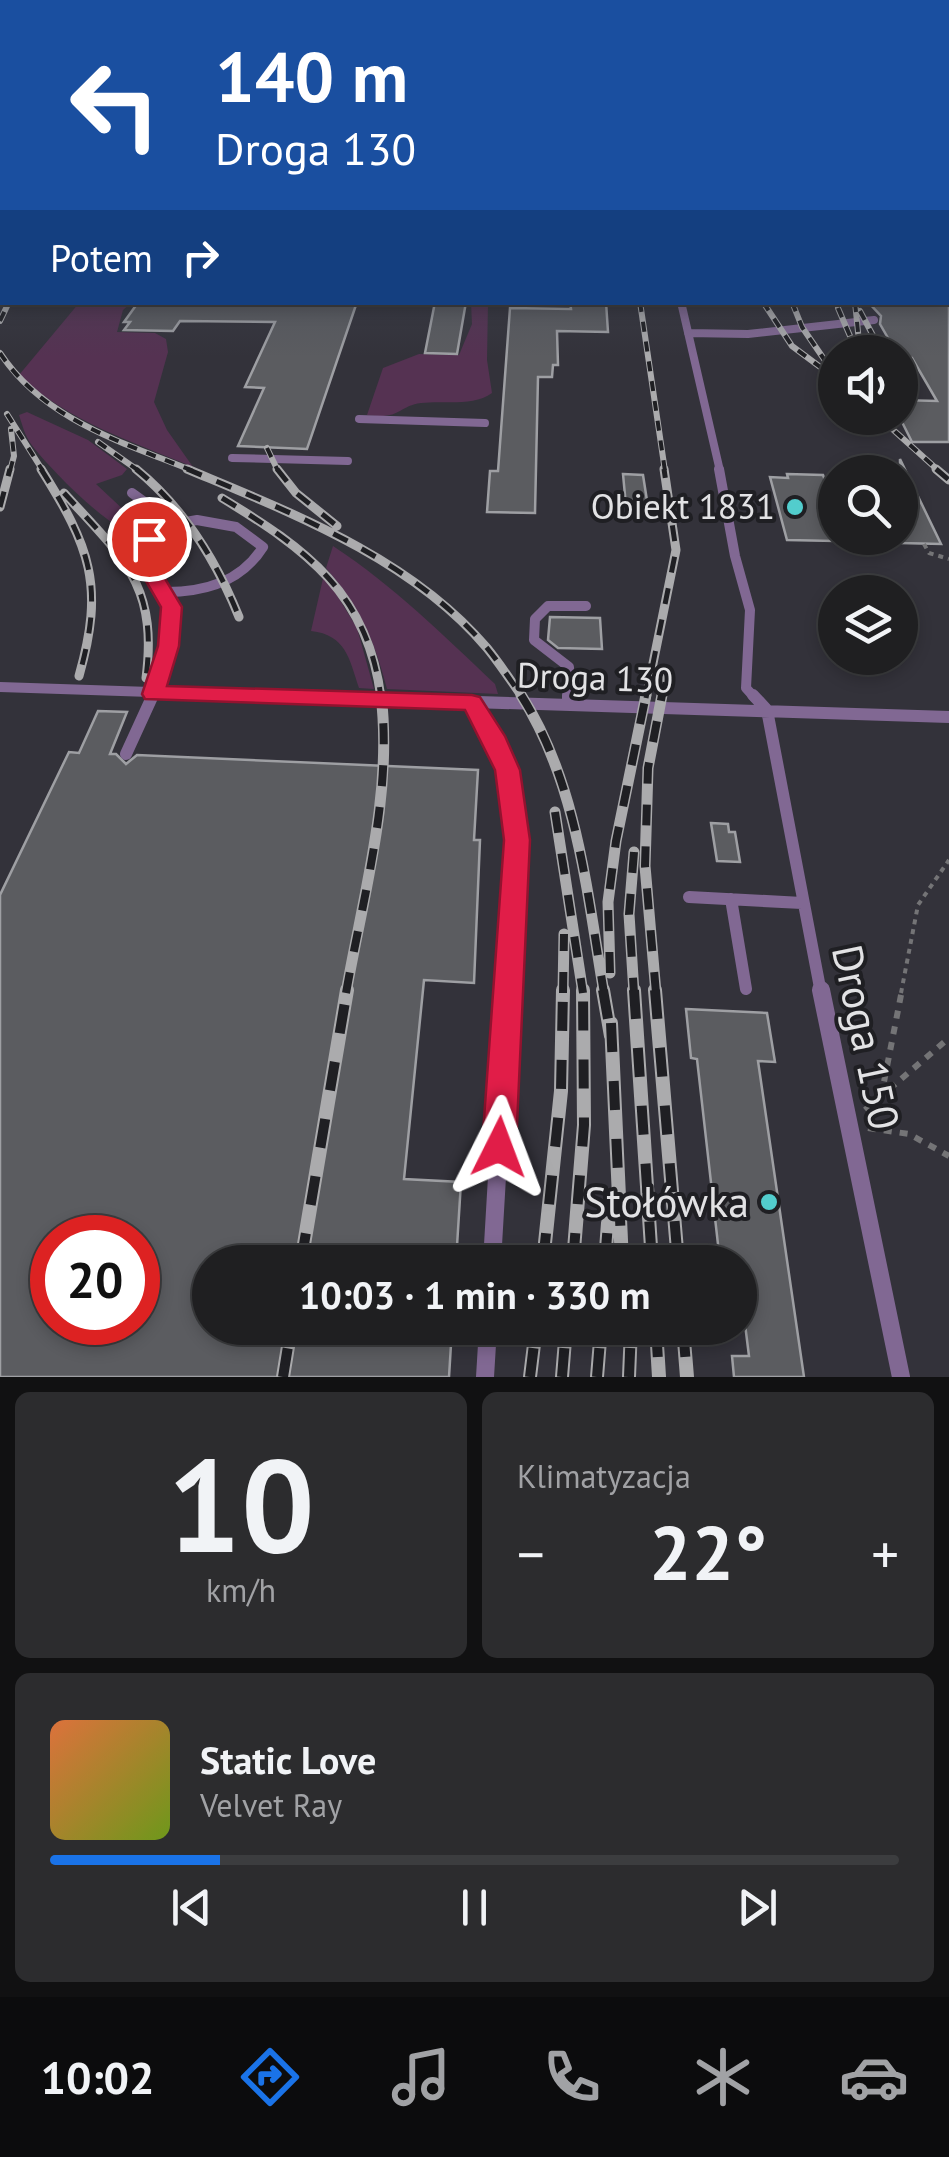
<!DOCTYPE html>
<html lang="pl">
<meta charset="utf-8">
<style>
body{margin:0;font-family:"PT Sans",sans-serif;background:#2c2c2e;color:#f1f3f6;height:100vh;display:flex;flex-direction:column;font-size:38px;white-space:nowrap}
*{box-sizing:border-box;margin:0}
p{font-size:32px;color:#a1a2a5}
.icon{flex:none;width:55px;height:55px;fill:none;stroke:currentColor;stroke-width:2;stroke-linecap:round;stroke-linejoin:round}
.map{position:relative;height:1377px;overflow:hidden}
.sheet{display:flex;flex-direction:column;gap:15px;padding:15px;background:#111112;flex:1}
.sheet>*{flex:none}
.hud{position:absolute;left:0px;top:0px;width:950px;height:305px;box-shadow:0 5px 15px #0003,0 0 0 2px #3c3d3f;background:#1a4fa0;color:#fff;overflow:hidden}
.buttons{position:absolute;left:818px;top:335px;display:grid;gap:20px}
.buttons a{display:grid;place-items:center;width:100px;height:100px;border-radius:50%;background:#1f1f21;box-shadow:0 5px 15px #0003,0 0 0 2px #3c3d3f;font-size:50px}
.speed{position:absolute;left:30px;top:1215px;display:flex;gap:20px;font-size:50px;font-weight:700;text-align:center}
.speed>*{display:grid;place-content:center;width:130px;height:130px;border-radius:50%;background:#1f1f21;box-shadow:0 5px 15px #0003,0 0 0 2px #3c3d3f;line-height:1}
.speed .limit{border:15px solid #d22;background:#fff;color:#111}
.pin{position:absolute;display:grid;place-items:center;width:85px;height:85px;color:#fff;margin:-42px;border:5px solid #fff;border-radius:50%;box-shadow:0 2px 10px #0007}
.me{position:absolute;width:110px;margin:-55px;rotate:3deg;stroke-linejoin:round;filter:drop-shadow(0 0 8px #0008)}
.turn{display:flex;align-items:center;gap:35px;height:210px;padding:0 50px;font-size:45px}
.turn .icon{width:130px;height:130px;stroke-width:2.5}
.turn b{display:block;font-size:70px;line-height:85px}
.then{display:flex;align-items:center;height:95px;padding:0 50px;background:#0003;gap:20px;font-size:38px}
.big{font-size:75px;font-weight:600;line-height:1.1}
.sheet .card{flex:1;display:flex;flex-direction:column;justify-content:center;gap:15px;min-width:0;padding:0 35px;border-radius:15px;background:#2c2c2e}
.sheet .dial{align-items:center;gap:0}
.dial b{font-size:130px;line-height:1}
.song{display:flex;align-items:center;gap:30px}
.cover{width:120px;height:120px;border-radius:15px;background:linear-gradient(135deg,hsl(20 70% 55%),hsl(80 70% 35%))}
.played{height:10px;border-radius:5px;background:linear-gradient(90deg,#1a73e8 20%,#3c3d3f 20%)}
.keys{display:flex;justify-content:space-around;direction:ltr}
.heat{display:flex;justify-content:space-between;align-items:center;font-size:55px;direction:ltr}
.sheet .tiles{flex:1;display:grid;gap:15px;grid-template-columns:1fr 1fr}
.card:last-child{grid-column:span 2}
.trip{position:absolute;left:192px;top:1245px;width:565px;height:100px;border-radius:50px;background:#1f1f21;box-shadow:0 5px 15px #0003,0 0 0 2px #3c3d3f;font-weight:600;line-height:100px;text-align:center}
.tab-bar{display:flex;height:160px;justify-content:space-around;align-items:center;background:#0c0c0d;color:#a1a2a5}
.tab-bar .icon{width:70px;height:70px}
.tab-bar .current{color:#1a73e8}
.tab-bar b{font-size:45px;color:#f1f3f6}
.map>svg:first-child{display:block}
.built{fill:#33323a;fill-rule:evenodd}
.green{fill:#553252}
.building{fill:#5b5c60;stroke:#9e9fa3;stroke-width:2.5;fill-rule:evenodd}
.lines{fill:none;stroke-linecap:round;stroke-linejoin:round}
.path-far1{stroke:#747476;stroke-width:4;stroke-dasharray:5 5;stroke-linecap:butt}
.path{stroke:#747476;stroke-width:6;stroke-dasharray:8 8;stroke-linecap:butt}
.service-far3{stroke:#816893;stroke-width:8}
.service-far2{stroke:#816893;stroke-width:10}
.service-far1{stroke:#816893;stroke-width:12}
.service{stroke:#816893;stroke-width:18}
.rail-far3-casing{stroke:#ababad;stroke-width:6}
.rail-far2-casing{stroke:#ababad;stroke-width:9}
.rail-far1-casing{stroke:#ababad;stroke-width:11}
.rail-casing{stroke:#ababad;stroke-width:14}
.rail-far3{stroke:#1f1f23;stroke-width:4;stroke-dasharray:10;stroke-linecap:butt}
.rail-far2{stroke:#1f1f23;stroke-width:5;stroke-dasharray:16;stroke-linecap:butt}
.rail-far1{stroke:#1f1f23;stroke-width:8;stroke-dasharray:21;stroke-linecap:butt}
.rail{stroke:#1f1f23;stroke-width:10;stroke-dasharray:29;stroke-linecap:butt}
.route{fill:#e11d48;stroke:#92132f;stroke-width:2.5}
.poi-dot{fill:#52cdcd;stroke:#1f1f23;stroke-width:4}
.labels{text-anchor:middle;stroke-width:8;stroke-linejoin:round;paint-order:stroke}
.poi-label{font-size:35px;fill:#e2e2e4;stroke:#1f1f23;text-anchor:end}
.street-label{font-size:35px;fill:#e2e2e4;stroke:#1f1f23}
.near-street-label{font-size:42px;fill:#e2e2e4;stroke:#1f1f23}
.near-poi-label{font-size:42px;fill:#e2e2e4;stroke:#1f1f23;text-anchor:end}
</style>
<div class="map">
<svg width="949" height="1377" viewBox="0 0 949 1377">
<rect width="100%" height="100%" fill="#29292c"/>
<path class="built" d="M0 164 2 302H948L949 164V1377H0ZM835 352H900V418H835ZM835 472H900V538H835ZM835 592H900V658H835ZM52 1238H138V1322H52ZM210 1262H740V1328H210Z"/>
<path class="green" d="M79 303H131L123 310 117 332 155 333 166 339 168 352 154 402 167 430 193 467C133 442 67 421 19 375Z
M471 303H488L487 360 492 393C473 407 444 400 421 403 398 406 401 420 367 415L383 368 419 354 459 355 472 324Z
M27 412 88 440 127 469 122 475 96 484 143 528 140 536C112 533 49 468 31 444 25 436 22 424 19 415Z
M333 546C395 587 441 633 495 684L498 694 387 689C374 639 360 608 326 568Z
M324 574 357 628 374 689 359 688C349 658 346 635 311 631Z"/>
<path class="building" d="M357 302 307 449 238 446 264 388 245 387 275 322 180 321 173 331 124 330 130 322H124L137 304Z
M435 302H466L457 354 425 353Z
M570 302H606L608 332 557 331 558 365H553L552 377H538L535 513 487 512 490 471H498L510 308 571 309Z
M868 302H949V442H912L900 418V400L937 401 912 358 900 357V352H896L880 324 881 316Z
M900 459 941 544 900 543Z
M623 474 643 475 648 507 626 506Z
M787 474 823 475 835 507V541L787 540 770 477 788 478Z
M550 617 600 618 602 649 558 648 548 640Z
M98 711 127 712 110 754H116L126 764 137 755 478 770 474 840H480L474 983 424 980 404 1179 461 1182 456 1262H210V1328H452L449 1377H0V895L69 752 79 753ZM52 1238H138V1322H52Z
M711 823 728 824 729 832H735L740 862 717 861Z
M686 1009 767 1013 775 1062 758 1061 804 1377H734L732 1356H749L745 1324 740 1323V1262H720L697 1059 691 1058Z"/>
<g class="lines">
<path class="path-far1" d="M924 544 929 553 949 559
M901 993 918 905 949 860"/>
<path class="path" d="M881 1097 902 990
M865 1110 949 1038
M868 1128 909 1134 949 1156"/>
<path class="service-far3" d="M681 302 720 471
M688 333 748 334 874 320
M359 419 485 423
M232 458 348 461"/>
<path class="service-far2" d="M719 469 735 556 750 610 746 688 755 698
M132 493 175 524
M197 520 236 527 263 547C241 582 205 592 166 592L142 557C152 530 170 524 197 520Z
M0 687 333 698
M152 698C165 664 179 627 166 592
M568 698 569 667 534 640 535 619 548 606H586"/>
<path class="service-far1" d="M253 695 949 717
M753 695 767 710 821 993
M472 702C532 803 515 882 508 993
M568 705V695
M126 754 153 695
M689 897 802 903
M731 899 746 989"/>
<path class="service" d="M821 990 901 1377
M492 1262 508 990
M485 1377 488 1328"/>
<g class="rail-far3-casing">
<path id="rail-far3" d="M640 302 665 471
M763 302 792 346 835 378
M792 302 802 327 826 362
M855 302 860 352
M838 308 853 343
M860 311 878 345
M0 321 9 302
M0 353C44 420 122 442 193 471
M7 414 43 471
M880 418 939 471
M98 442 139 471
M267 448 278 471
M10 471 14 456 11 429"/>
</g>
<g class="rail-far2-casing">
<path id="rail-far2" d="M41 469C90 547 105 585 79 676
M136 469C184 508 216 560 239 617
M187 469C292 513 411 558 487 648 500 664 511 681 523 698
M277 469 296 493 337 526
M936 469 949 480
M64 493C123 558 158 584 146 678
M222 498C306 549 368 593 381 698
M0 507 10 469
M646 698 676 550 664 469
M662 698 666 677"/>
</g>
<g class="rail-far1-casing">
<path id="rail-far1" d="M521 695C577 783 587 892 604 993
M555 812 583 993
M634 852 629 914 634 993
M610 973 608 902 616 841 646 695
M346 993C363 896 393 794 381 695
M563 993 564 934
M656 993 645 866 648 768 662 695"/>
</g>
<g class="rail-casing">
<path id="rail" d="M603 990 611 1036
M634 990 652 1262
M655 990 678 1262
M611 1023 622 1262
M301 1262 347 990
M543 1262 561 1091 563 990
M573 1262 584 1125 583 990
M605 1262 608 1223
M656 1328 659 1377
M683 1328 687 1377
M283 1377 291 1328
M530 1377 536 1328
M562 1377 566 1328
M597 1377 601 1328
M629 1377 631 1328"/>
</g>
<use href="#rail-far3" class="rail-far3"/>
<use href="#rail-far2" class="rail-far2"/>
<use href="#rail-far1" class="rail-far1"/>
<use href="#rail" class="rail"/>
</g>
<linearGradient id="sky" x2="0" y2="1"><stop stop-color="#171718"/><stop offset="0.46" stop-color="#434956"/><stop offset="1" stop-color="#434956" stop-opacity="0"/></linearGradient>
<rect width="949" height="357" fill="url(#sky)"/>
<path class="route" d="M149 533 159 539 152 557 182 607 179 646 167 686 472 695 480 697 505 736 520 770 530 840 516 1147 511 1159 499 1163 487 1159 482 1147 504 840 495 770 465 710 145 699 142 694 158 646 161 607 132 557 142 535Z"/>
<g class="poi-dot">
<circle cx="795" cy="507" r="10"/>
<circle cx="769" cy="1202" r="10"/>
</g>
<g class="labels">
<g class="poi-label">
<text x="775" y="519">Obiekt 1831</text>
</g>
<g class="street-label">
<text transform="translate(595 678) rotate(2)" y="12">Droga 130</text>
</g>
<g class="near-street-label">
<text transform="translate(866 1037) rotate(78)" y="15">Droga 150</text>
</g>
<g class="near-poi-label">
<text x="749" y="1217">Stołówka</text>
</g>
</g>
</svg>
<div class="buttons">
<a><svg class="icon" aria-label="sound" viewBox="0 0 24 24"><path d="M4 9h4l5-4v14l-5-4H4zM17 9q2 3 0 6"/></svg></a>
<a><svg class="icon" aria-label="search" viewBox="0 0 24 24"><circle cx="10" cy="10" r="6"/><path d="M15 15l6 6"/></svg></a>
<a><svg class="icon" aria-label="layers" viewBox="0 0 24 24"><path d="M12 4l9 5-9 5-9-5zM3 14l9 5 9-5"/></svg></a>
</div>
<div class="speed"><div class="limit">20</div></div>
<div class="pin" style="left:149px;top:539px;background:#d93025"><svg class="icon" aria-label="arrive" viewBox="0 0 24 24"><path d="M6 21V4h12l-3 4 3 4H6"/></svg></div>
<svg class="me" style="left:499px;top:1147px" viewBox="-20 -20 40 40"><path d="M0-17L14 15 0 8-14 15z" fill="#e11d48" stroke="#fff" stroke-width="4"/></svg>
<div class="trip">10:03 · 1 min · 330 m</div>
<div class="hud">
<div class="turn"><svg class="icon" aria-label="left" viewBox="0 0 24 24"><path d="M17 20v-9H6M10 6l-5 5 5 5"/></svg><div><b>140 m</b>Droga 130</div></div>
<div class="then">Potem<svg class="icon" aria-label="right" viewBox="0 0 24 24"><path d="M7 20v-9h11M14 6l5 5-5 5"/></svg></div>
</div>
</div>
<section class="sheet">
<div class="tiles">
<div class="card dial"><b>10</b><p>km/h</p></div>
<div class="card"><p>Klimatyzacja</p>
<div class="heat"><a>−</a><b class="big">22°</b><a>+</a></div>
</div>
<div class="card">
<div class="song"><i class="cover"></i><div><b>Static Love</b><p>Velvet Ray</p></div></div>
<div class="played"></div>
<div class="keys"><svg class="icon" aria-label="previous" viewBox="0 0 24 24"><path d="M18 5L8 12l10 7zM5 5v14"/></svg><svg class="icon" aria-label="pause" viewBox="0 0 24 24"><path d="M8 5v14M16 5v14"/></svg><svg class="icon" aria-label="next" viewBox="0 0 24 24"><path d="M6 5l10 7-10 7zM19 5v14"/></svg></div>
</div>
</div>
</section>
<nav class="tab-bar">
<b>10:02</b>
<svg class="icon current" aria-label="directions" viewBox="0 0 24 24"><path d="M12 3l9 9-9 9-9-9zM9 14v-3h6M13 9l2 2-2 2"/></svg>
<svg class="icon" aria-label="music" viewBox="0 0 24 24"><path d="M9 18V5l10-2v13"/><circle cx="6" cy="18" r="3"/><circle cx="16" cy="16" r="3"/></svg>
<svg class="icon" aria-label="phone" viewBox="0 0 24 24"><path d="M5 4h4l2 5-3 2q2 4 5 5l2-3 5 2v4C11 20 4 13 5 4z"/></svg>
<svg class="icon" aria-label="climate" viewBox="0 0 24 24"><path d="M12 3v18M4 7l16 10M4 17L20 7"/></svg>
<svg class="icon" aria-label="car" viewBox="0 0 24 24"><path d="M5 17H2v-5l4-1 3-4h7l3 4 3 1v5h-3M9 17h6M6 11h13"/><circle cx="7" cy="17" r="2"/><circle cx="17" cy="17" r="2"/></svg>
</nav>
